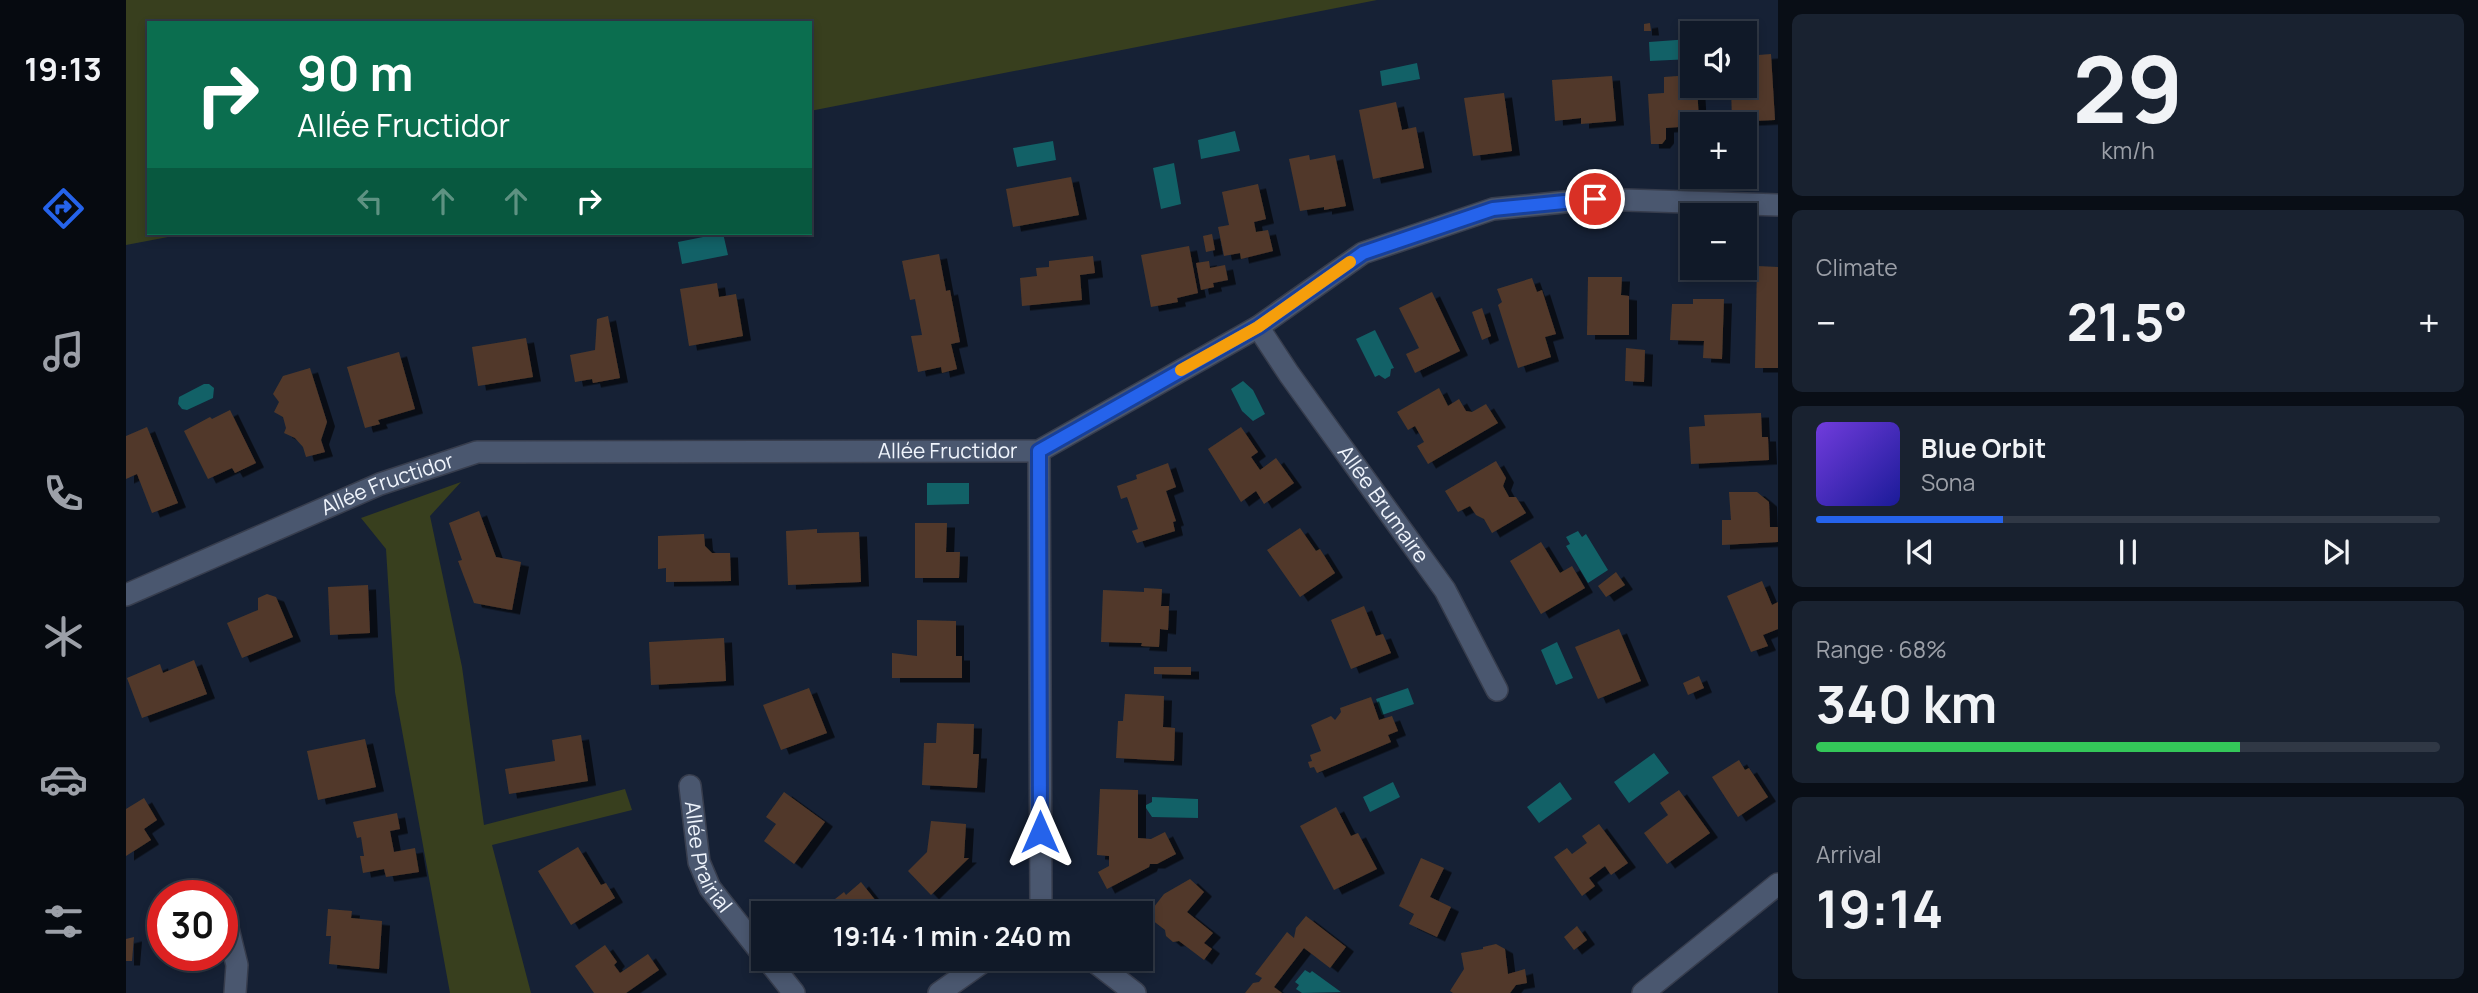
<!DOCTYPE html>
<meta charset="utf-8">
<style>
body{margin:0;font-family:Manrope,sans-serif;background:#192230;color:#f1f3f6;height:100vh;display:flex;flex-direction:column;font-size:26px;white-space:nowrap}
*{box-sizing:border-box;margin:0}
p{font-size:23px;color:#9ca0a8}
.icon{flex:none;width:38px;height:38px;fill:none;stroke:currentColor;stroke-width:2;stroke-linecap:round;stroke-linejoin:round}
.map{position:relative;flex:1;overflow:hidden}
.side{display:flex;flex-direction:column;gap:14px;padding:14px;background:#090e16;width:700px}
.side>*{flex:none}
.guide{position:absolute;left:21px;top:21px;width:665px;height:214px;border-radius:0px;box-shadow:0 4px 10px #0003,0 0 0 2px #303845;background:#0b6e4f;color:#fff;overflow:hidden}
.buttons{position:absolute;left:1554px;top:21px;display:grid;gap:14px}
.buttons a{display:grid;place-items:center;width:77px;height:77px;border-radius:0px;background:#101928;box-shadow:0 4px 10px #0003,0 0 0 2px #303845;font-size:35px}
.speed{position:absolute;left:21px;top:880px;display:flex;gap:14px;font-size:35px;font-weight:700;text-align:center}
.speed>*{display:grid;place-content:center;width:91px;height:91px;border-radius:50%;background:#101928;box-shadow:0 4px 10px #0003,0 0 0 2px #303845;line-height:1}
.speed .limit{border:10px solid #d22;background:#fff;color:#111}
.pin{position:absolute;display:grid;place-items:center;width:60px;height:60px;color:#fff;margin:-30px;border:4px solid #fff;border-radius:50%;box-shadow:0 2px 7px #0007}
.me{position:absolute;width:77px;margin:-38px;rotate:0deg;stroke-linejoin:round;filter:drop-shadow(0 0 5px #0008)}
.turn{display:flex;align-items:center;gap:24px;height:147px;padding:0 35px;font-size:32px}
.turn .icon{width:91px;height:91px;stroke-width:2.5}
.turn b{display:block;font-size:49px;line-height:60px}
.lanes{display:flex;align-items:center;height:66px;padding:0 35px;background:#0003;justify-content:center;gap:35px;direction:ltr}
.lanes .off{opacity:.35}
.big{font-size:52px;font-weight:700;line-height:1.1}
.side .widget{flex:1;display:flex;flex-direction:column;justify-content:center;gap:10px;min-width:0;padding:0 24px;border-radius:10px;background:#192230}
.side .dial{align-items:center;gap:0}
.dial b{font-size:91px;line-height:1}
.song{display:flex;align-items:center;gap:21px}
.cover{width:84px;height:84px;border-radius:10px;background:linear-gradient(135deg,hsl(260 70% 55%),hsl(240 70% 35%))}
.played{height:7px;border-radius:4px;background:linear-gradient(90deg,#2563eb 30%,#303845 30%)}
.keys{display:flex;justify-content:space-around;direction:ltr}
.heat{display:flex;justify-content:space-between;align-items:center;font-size:38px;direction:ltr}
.charge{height:10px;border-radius:5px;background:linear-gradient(90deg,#34c759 68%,#303845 0)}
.trip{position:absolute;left:625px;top:901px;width:402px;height:70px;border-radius:0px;background:#101928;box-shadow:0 4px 10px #0003,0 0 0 2px #303845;font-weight:700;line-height:70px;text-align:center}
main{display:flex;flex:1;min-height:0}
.tab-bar{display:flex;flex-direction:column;width:126px;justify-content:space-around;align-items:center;background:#060a10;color:#9ca0a8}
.tab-bar .icon{width:49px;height:49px}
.tab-bar .on{color:#2563eb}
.tab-bar b{font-size:32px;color:#f1f3f6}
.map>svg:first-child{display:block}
.green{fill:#383f1e}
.water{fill:#126167}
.building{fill:#513929;filter:url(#shadow)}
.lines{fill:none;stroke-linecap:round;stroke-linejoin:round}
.street-casing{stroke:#373d4d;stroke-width:24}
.street{stroke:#4a576f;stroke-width:21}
.route-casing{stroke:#184099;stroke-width:18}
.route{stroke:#2563eb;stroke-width:12}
.slow{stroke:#f59e0b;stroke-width:12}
.labels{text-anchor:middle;stroke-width:7;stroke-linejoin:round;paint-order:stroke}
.street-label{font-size:21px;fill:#eff4fc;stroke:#0d172b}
</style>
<main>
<nav class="tab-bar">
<b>19:13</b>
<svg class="icon on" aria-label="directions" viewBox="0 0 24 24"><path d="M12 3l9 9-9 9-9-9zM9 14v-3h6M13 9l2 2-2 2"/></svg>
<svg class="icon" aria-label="music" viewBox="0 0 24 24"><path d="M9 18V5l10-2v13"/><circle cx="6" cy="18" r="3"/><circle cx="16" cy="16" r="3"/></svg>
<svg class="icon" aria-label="phone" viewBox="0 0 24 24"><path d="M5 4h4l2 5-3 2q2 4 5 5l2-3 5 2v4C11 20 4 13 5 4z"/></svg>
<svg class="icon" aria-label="climate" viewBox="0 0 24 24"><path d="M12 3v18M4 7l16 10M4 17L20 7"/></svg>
<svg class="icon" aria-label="car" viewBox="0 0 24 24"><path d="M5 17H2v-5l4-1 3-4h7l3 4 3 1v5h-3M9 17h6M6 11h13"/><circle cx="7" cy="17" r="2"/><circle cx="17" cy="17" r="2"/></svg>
<svg class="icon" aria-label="filters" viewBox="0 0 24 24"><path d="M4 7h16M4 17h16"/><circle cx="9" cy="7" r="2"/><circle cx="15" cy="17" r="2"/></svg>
</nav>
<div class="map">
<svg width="1652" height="993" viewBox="0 0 1652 993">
<defs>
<filter id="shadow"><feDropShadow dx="8" dy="4.5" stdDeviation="0" flood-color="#0009"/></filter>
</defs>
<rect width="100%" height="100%" fill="#162135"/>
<path class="green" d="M0 0H1251L684 111V23H23V233H63L0 245Z
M335 482 304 516 336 667 358 825 499 789 506 810 366 845 405 993H324L269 692 260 549 235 518Z"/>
<path class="water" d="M1564 39 1565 59 1524 61 1523 42Z
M1291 63 1294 79 1256 86 1254 71Z
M1109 131 1114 151 1075 159 1072 140Z
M927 141 930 160 891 167 887 148Z
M1048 163 1055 204 1035 209 1027 168Z
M597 233 602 255 556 264 552 242Z
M1249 330 1268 368 1265 369 1264 376 1259 379 1253 375 1249 377 1230 339Z
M1117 381 1127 390 1139 414 1127 421 1116 411 1105 389Z
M78 384H83L88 388 87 398 61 410 56 409 52 404 53 397Z
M801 483H843V504L801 505Z
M1452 531 1456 537 1460 534 1482 570 1462 583 1440 546 1444 544 1440 537Z
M1431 642 1447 678 1430 685 1415 650Z
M1282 688 1288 704 1256 715 1250 699Z
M1528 753 1543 773 1503 803 1488 782Z
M1267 782 1274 797 1244 812 1237 797Z
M1434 782 1446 799 1413 823 1401 807Z
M1026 797 1072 799V818L1026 817 1020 808V805L1026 802Z
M1179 970 1184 973 1186 971 1215 992 1176 993 1170 989 1173 985 1169 982Z"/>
<path class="building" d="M1524 23 1525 31H1518V24Z
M1645 54 1649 120 1606 122 1605 86H1619L1620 56Z
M1566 75V86H1571L1573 121 1566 126 1540 128V139L1536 144H1525L1522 94 1538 93V77Z
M1486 76 1490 121 1455 124V118L1429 121 1426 80Z
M1378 93 1386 151 1347 156 1338 98Z
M1270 102 1276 130 1290 127 1298 168 1247 179 1233 110Z
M1183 155 1184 160 1209 155 1220 206 1198 210V207L1174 211 1163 159Z
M945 177 953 215 887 227 880 189Z
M1132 184 1140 219 1128 222 1130 232 1142 230 1147 251 1115 259 1114 253 1098 256 1092 227 1103 225 1096 192Z
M1086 234 1089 250 1080 252 1077 236Z
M1063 246 1072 293 1051 298 1052 302 1025 307 1015 255Z
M813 254 820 291 824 290 834 342 825 344 831 369 816 373 815 367 792 372 785 336 796 335 789 299 784 300 776 261Z
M967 256 969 273 954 275 956 300 896 306 894 278 911 276 910 268 923 267V261Z
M1083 261 1084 268 1099 265 1102 280 1087 283 1088 287 1075 290 1070 263Z
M1631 266 1652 267V368H1629Z
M1462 277H1496L1495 295 1503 296V335H1461Z
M1406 278 1411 292 1416 290 1430 334 1419 337 1425 357 1392 368 1372 305 1376 302 1371 289Z
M591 283 593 297 610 294 617 336 563 346 554 289Z
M1306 292 1334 351 1289 373 1280 354 1293 348 1273 308Z
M1567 299H1598L1596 359 1577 358 1578 341 1544 340 1546 304H1567Z
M1356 308 1365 336 1356 340 1346 312Z
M482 316 494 378 467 383 466 379 449 382 444 355 469 350 471 319Z
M400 338 407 377 352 386 346 347Z
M1500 348 1519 350 1518 382 1499 381Z
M273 352 289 409 252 420 254 424 239 428 221 367Z
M184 368 201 422 195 440 199 452 180 457 177 447 169 438 158 433 160 428 157 417 148 412 153 402 147 394 157 376Z
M1313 388 1322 406 1333 399 1340 411 1346 412 1360 404 1372 423 1302 464 1291 446 1298 442 1289 426 1282 430 1271 412Z
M104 410 130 463 109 473 106 468 82 479 58 431 84 417 86 419Z
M1635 413 1636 437H1642L1643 460 1565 464 1563 427 1579 426 1578 415Z
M21 427 52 503 26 513 11 474 0 479V436Z
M1115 427 1132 452 1125 457 1134 470 1150 458 1168 483 1138 504 1130 491 1115 502 1082 449Z
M1370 461 1380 478 1377 486 1383 497H1390L1400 513 1366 533 1358 519 1350 515 1344 506 1332 512 1319 491Z
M1042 463 1050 487 1040 491 1050 521 1047 522 1049 531 1011 543 1006 531 1012 529 1001 497 995 499 991 486 1011 479 1010 475Z
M1603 492H1631L1643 502 1644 527H1652V542L1596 545V520H1605Z
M353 511 370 557 395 562 386 610 348 603 332 561 336 560 323 523Z
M789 523H821L820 552H834L833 578H789Z
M1174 528 1190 551 1194 549 1209 573 1174 597 1141 550Z
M691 529V533L733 532 735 582 662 585 660 531Z
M578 534 579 546 586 553H604L605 581 540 582V568L532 569V536Z
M1415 542 1434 573 1446 566 1459 588 1415 614 1384 561Z
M1490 572 1499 585 1480 597 1472 586Z
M1636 581 1646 605 1652 602V629L1637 635 1642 646 1625 652 1601 596Z
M242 585 244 633 204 635 202 587Z
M1018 588 1036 589 1035 606H1043L1042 630 1034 629 1033 647 1015 646 1016 643 975 642 977 590 1018 592Z
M141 594 150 597 167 637 116 658 101 623 132 610V598Z
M1238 606 1250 636 1257 634 1265 653 1225 669 1205 620Z
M791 620 830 621V656H836V678H766V653L791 656Z
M1493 629 1515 681 1472 699 1449 647Z
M598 638 600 681 525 685 523 642Z
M68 660 81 694 16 718 1 678 34 664 37 673Z
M1028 667H1065V675L1028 674Z
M1573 676 1578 688 1562 695 1557 683Z
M683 688 701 733 655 750 637 705Z
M999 694 1038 696 1037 727 1049 728 1048 761 990 758 992 721H997Z
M1245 697 1253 720 1266 716 1272 731 1262 735 1265 742 1191 773 1188 767 1184 768 1182 762 1186 761 1184 755 1195 751 1185 725 1205 716 1209 720 1215 712 1214 708Z
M811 723 848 724 847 754H853L851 788 796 785 798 743H810Z
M455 735 462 781 383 794 379 769 429 761 426 740Z
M239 739 250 787 192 800 181 751Z
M1613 760 1619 770 1623 768 1642 797 1612 817 1586 777Z
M974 789 1012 790V838L1025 839 1039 832 1050 854 1031 864H1024L1023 867 981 889 972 872 983 866V856L971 855Z
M1553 790 1584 833 1541 864 1518 833 1542 815 1534 803Z
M658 792 699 822 668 864 638 841 650 824 640 817Z
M18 798 31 820 18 829 25 840 0 856V809Z
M1210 807 1225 836 1232 833 1251 869 1208 890 1174 826Z
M271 813 274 829 264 831 268 852 289 848 293 872 260 877 258 869 237 873 234 856H238L235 837 231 838 227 822Z
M805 821 840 824 838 858H843L805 895 782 871 801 852Z
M1473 824 1502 863 1485 875 1479 866 1463 878 1469 886 1456 896 1428 857 1441 848 1446 854 1461 843 1456 836Z
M452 847 475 885 480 883 489 898 445 925 412 871Z
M1295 858 1318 868 1304 897 1325 907 1311 937 1283 924 1288 914 1273 906Z
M1064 879 1078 892 1061 912 1087 933 1078 943 1086 949 1078 960 1053 941 1047 942 1040 936 1039 930 1021 916 1038 894Z
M735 882 750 901 736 914H690L718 892 720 895Z
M202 909 226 911 225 918 256 921 253 969 203 964 205 936H200Z
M1180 916 1220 947 1204 968 1178 948 1148 987 1156 993H1119L1127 983 1133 982 1136 978 1129 974 1161 932 1168 938 1170 928Z
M1451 926 1461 940 1448 950 1438 937Z
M8 937 6 961H0V939Z
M1370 944 1379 949 1382 974 1399 969 1401 983 1390 985 1384 993H1327L1324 991 1338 969 1335 953 1357 949V947Z
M479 945 491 962 488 965 494 973 522 954 533 970 500 993H468L449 966Z"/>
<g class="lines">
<g class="street-casing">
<g id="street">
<path id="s1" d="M1132 327 1163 374 1319 590 1371 690"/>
<path d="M913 451 915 914"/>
<path id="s2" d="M0 595 254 484 351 452 913 451 1132 327 1237 253 1367 209 1469 199 1652 205"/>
<path id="s3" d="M564 786 573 862 584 888 637 955"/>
<path d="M96 904 111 965 109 993"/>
<path d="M641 959 668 993"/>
<path d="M965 959 1009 993"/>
<path d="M813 993 861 959"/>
<path d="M1517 993 1652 884"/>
</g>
</g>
<use href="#street" class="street"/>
</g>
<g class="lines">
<g class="route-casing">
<path id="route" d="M914 832 913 451 1132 327 1237 253 1367 209 1469 199"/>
</g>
<use href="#route" class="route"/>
<path class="slow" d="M1055 370 1132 327 1224 262"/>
</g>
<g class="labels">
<g class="street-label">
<text dy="7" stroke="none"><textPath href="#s2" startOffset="850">Allée Fructidor</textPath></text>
<text dy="7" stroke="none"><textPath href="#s2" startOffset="284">Allée Fructidor</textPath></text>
<text dy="7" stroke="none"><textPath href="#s1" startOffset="217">Allée Brumaire</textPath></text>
<text dy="7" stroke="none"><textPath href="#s3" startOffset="74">Allée Prairial</textPath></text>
</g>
</g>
</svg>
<div class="buttons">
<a><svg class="icon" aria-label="sound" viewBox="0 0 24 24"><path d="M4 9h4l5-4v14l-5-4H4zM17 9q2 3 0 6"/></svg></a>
<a>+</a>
<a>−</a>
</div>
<div class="speed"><div class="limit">30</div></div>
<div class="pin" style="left:1469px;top:199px;background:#d93025"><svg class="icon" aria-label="arrive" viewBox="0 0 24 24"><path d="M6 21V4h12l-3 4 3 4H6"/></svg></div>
<svg class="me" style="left:914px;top:832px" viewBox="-20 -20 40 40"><path d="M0-17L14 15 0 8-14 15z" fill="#2563eb" stroke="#fff" stroke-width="4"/></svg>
<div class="trip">19:14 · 1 min · 240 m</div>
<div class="guide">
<div class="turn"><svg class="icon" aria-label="right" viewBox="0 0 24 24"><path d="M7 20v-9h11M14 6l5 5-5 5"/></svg><div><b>90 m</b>Allée Fructidor</div></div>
<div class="lanes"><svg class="icon off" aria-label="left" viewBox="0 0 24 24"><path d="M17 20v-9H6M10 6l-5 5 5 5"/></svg><svg class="icon off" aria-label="ahead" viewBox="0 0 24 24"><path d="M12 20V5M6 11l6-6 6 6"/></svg><svg class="icon off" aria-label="ahead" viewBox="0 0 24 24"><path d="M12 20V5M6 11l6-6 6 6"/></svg><svg class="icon" aria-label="right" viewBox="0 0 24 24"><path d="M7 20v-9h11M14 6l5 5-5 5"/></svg></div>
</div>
</div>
<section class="side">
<div class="widget dial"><b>29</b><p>km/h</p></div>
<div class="widget"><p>Climate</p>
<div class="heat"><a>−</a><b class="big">21.5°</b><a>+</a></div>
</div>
<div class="widget">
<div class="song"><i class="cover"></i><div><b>Blue Orbit</b><p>Sona</p></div></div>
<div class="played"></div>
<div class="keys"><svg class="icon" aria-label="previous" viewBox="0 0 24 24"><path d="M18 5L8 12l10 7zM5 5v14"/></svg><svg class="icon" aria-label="pause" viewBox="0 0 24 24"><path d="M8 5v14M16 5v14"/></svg><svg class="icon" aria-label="next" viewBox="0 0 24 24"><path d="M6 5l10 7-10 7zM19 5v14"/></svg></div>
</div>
<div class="widget"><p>Range · 68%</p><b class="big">340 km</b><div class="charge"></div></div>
<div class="widget"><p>Arrival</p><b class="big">19:14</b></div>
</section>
</main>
